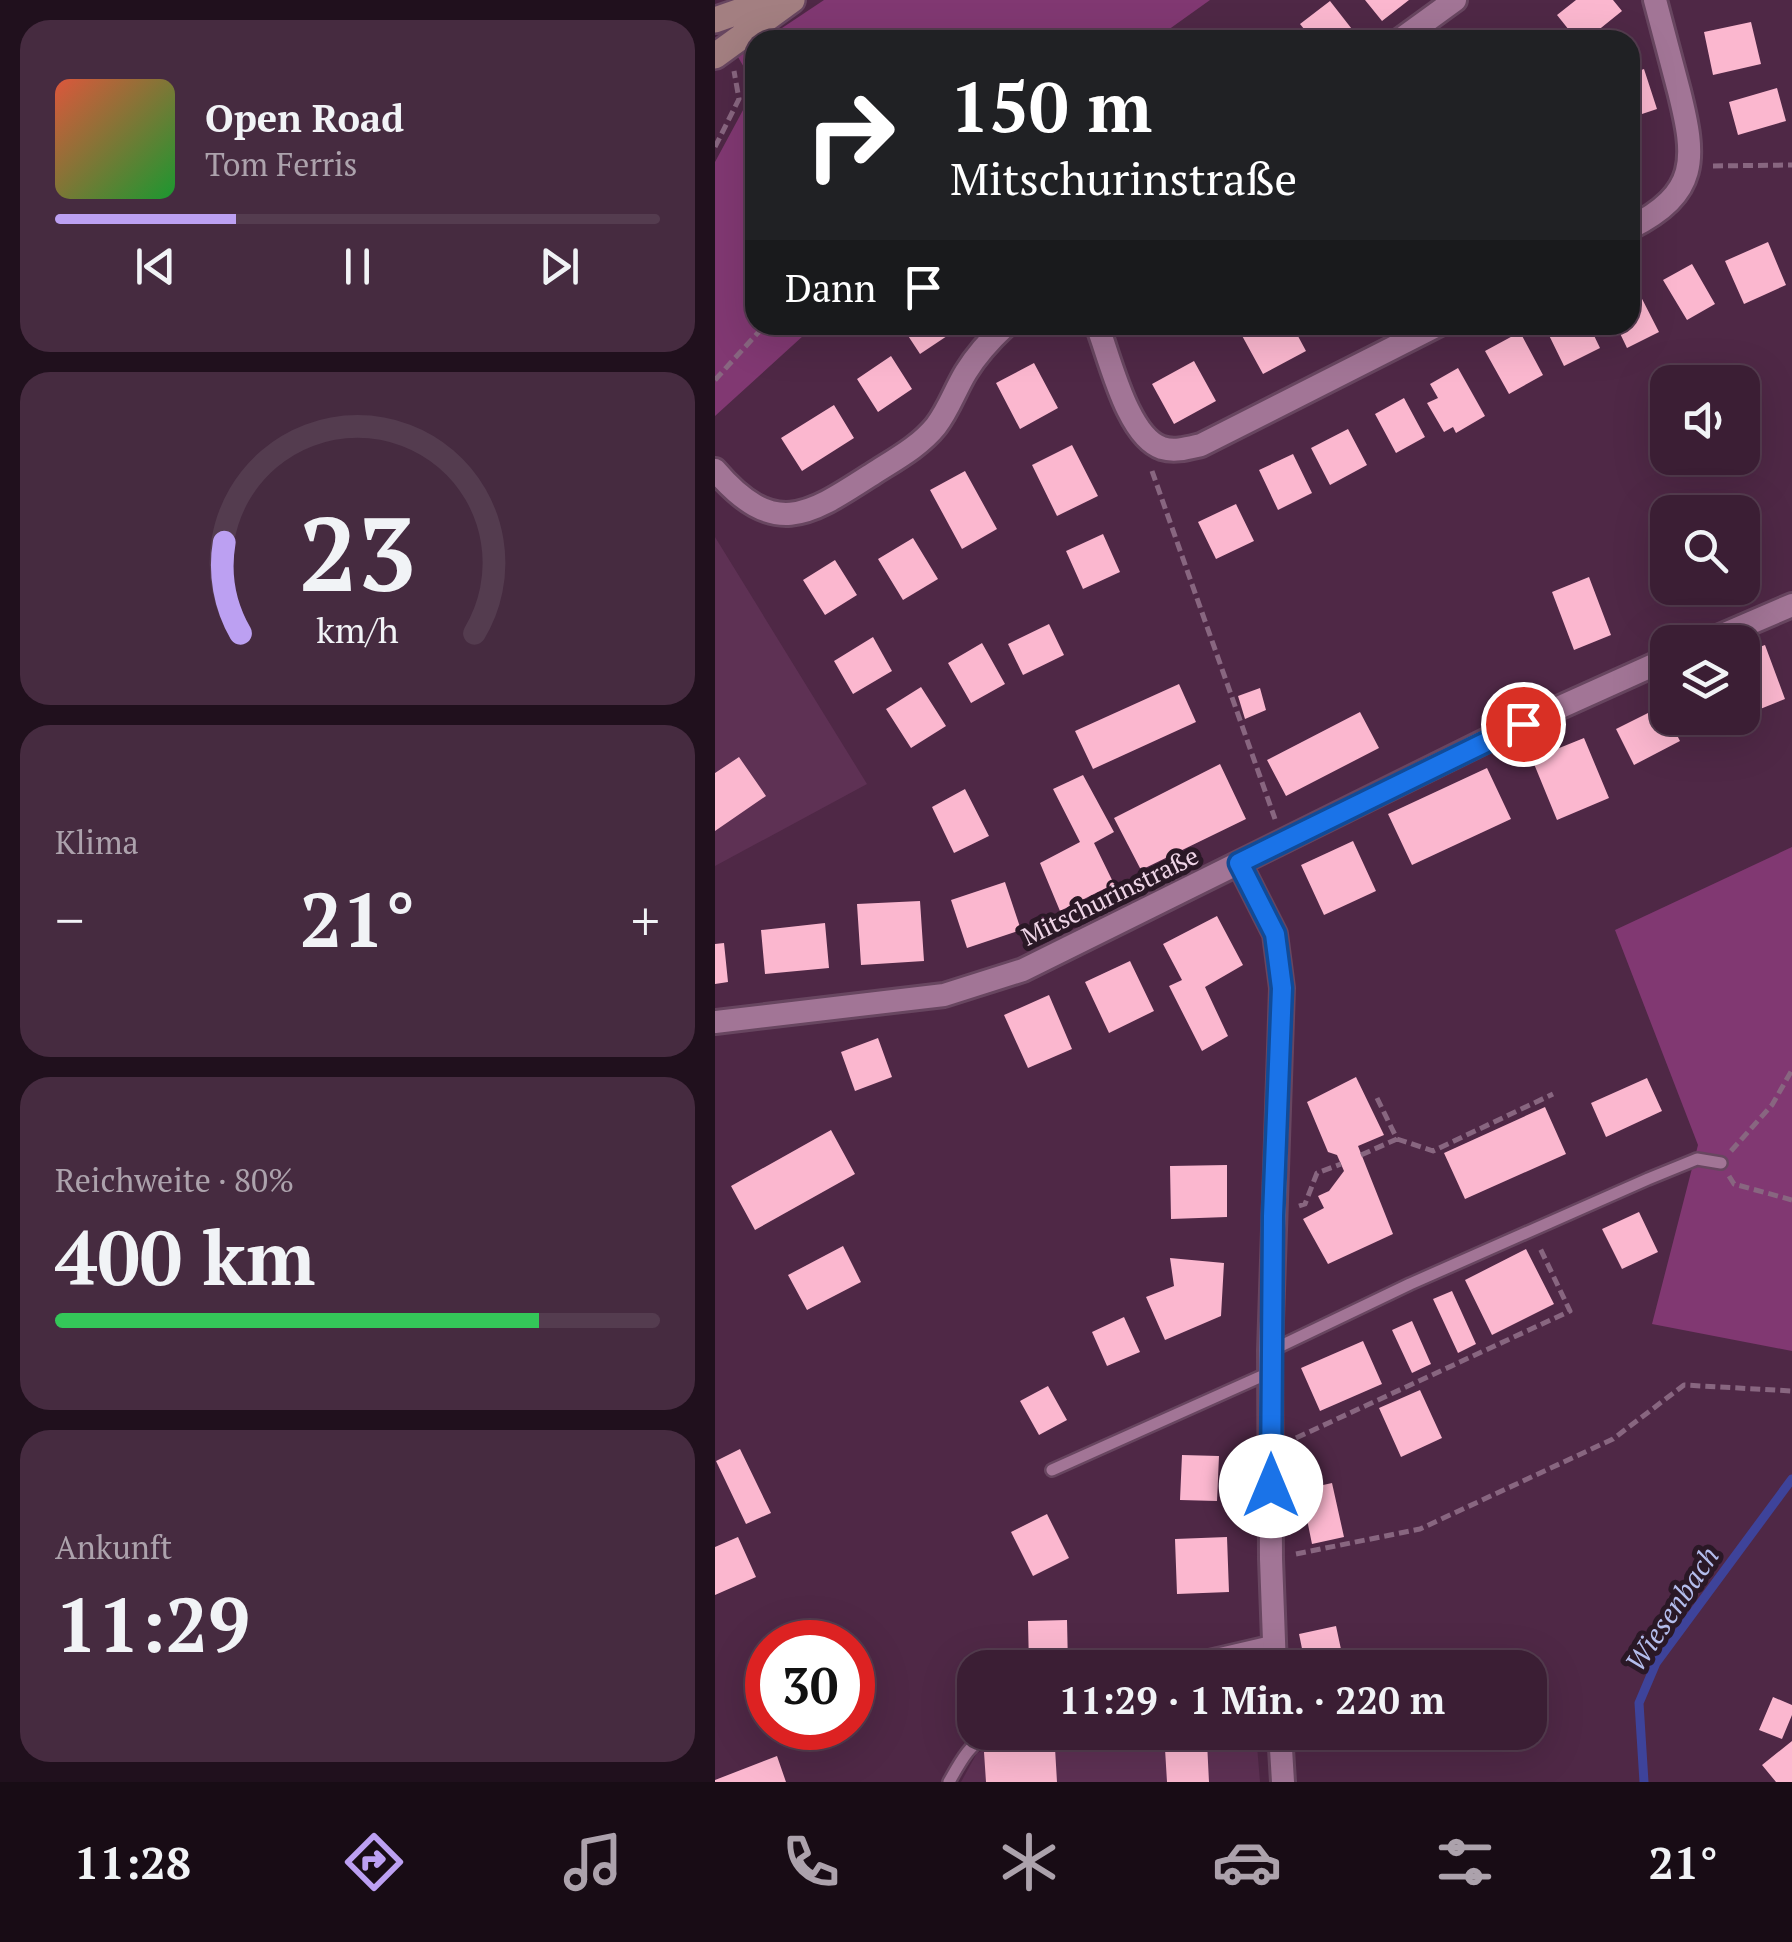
<!DOCTYPE html>
<html lang="de">
<meta charset="utf-8">
<style>
body{margin:0;font-family:"PT Serif",serif;background:#462b40;color:#f1f3f6;height:100vh;display:flex;flex-direction:column;font-size:38px;white-space:nowrap}
*{box-sizing:border-box;margin:0}
p{font-size:32px;color:#aca2ac}
.icon{flex:none;width:55px;height:55px;fill:none;stroke:currentColor;stroke-width:2;stroke-linecap:round;stroke-linejoin:round}
.map{position:relative;flex:1;overflow:hidden}
.drawer{display:flex;flex-direction:column;gap:20px;padding:20px;background:#20101d;width:715px}
.drawer>*{flex:none}
.hud{position:absolute;left:30px;top:30px;width:895px;height:305px;border-radius:30px;box-shadow:0 10px 40px #0002,0 0 0 2px #543c4f;background:#202124;color:#fff;overflow:hidden}
.controls{position:absolute;left:935px;top:365px;display:grid;gap:20px}
.controls a{display:grid;place-items:center;width:110px;height:110px;border-radius:20px;background:#3b1e34;box-shadow:0 10px 40px #0002,0 0 0 2px #543c4f;font-size:50px}
.speed{position:absolute;left:30px;top:1620px;display:flex;gap:20px;font-size:50px;font-weight:700;text-align:center}
.speed>*{display:grid;place-content:center;width:130px;height:130px;border-radius:50%;background:#3b1e34;box-shadow:0 10px 40px #0002,0 0 0 2px #543c4f;line-height:1}
.speed .limit{border:15px solid #d22;background:#fff;color:#111}
.pin{position:absolute;display:grid;place-items:center;width:85px;height:85px;color:#fff;margin:-42px;border:5px solid #fff;border-radius:50%;box-shadow:0 2px 10px #0007}
.me{position:absolute;width:110px;margin:-55px;rotate:0deg;stroke-linejoin:round;filter:drop-shadow(0 0 8px #0008)}
.turn{display:flex;align-items:center;gap:35px;height:210px;padding:0 40px;font-size:45px}
.turn .icon{width:130px;height:130px;stroke-width:2.5}
.turn b{display:block;font-size:70px;line-height:85px}
.then{display:flex;align-items:center;height:95px;padding:0 40px;background:#0003;gap:20px;font-size:38px}
.big{font-size:75px;font-weight:700;line-height:1.1}
.drawer .widget{flex:1;display:flex;flex-direction:column;justify-content:center;gap:15px;min-width:0;padding:0 35px;border-radius:30px;background:#462b40}
.drawer .dial{align-items:center;gap:0}
.dial svg{height:260px;overflow:visible;fill:none;stroke:#543c4f;stroke-width:7;stroke-linecap:round;text-anchor:middle}
.dial text{fill:#f1f3f6;stroke:none}
.song{display:flex;align-items:center;gap:30px}
.cover{width:120px;height:120px;border-radius:15px;background:linear-gradient(135deg,hsl(10 70% 55%),hsl(130 70% 35%))}
.played{height:10px;border-radius:5px;background:linear-gradient(90deg,#bca0f2 30%,#543c4f 30%)}
.keys{display:flex;justify-content:space-around;direction:ltr}
.heat{display:flex;justify-content:space-between;align-items:center;font-size:55px;direction:ltr}
.charge{height:15px;border-radius:8px;background:linear-gradient(90deg,#34c759 80%,#543c4f 0)}
.trip{position:absolute;left:242px;top:1650px;width:590px;height:100px;border-radius:30px;background:#3b1e34;box-shadow:0 10px 40px #0002,0 0 0 2px #543c4f;font-weight:700;line-height:100px;text-align:center}
.menu{display:flex;height:160px;justify-content:space-around;align-items:center;background:#180c15;color:#aca2ac}
.menu .icon{width:70px;height:70px}
.menu .active{color:#bca0f2}
.menu b{font-size:45px;color:#f1f3f6}
main{display:flex;flex:1;min-height:0}
.map>svg:first-child{display:block}
.built{fill:#5e3154}
.green{fill:#813872}
.lines{fill:none;stroke-linecap:round;stroke-linejoin:round}
.stream{stroke:#3e439a;stroke-width:9}
.building{fill:#fbb7cf}
.service-casing{stroke:#684660;stroke-width:16}
.minor-casing{stroke:#684660;stroke-width:28}
.secondary-casing{stroke:#684660;stroke-width:30}
.path{stroke:#886680;stroke-width:5;stroke-dasharray:10 5;stroke-linecap:butt}
.service{stroke:#a27596;stroke-width:11}
.minor{stroke:#a27596;stroke-width:22}
.secondary{stroke:#a37f81;stroke-width:25}
.route-casing{stroke:#114b97;stroke-width:25}
.route{stroke:#1a73e8;stroke-width:18}
.labels{text-anchor:middle;stroke-width:10;stroke-linejoin:round;paint-order:stroke}
.street-label{font-size:25px;fill:#efd5e7;stroke:#2a1826}
.water-label{font-size:28px;font-style:italic;fill:#b4bdec;stroke:#2a1826}
</style>
<main>
<section class="drawer">
<div class="widget">
<div class="song"><i class="cover"></i><div><b>Open Road</b><p>Tom Ferris</p></div></div>
<div class="played"></div>
<div class="keys"><svg class="icon" aria-label="previous" viewBox="0 0 24 24"><path d="M18 5L8 12l10 7zM5 5v14"/></svg><svg class="icon" aria-label="pause" viewBox="0 0 24 24"><path d="M8 5v14M16 5v14"/></svg><svg class="icon" aria-label="next" viewBox="0 0 24 24"><path d="M6 5l10 7-10 7zM19 5v14"/></svg></div>
</div>
<div class="widget dial"><svg viewBox="0 0 100 80">
<path d="M14 69A42 42 0 1 1 86 69"/>
<path d="M14 69A42 42 0 0 1 9 41" stroke="#bca0f2"/>
<text x="50" y="56" font-size="32" font-weight="700">23</text>
<text x="50" y="72" font-size="11">km/h</text>
</svg></div>
<div class="widget"><p>Klima</p>
<div class="heat"><a>−</a><b class="big">21°</b><a>+</a></div>
</div>
<div class="widget"><p>Reichweite · 80%</p><b class="big">400 km</b><div class="charge"></div></div>
<div class="widget"><p>Ankunft</p><b class="big">11:29</b></div>
</section>
<div class="map">
<svg width="1077" height="1782" viewBox="0 0 1077 1782">
<rect width="100%" height="100%" fill="#4f2846"/>
<path class="built" d="M0 537 152 784 0 866Z
M314 1732 541 1733 545 1782H246L262 1753Z"/>
<path class="green" d="M109 0H495L439 40H49Z
M40 46V325H100L0 416V162L34 99 30 69 23 57Z
M1077 847V1351L937 1324 983 1145 900 930Z"/>
<g class="lines">
<path class="stream" d="M929 1782 924 1703 941 1663 1077 1479"/>
</g>
<path class="building" d="M650 0H694L667 21Z
M861 0H898L907 11 871 40H862L842 15Z
M615 1 640 33 630 40H598L585 24Z
M1036 22 1046 64 998 75 989 32Z
M929 69 942 109 915 118V74Z
M1062 88 1071 121 1023 135 1014 102Z
M1053 242 1071 285 1029 304 1010 261Z
M977 264 1000 304 972 320 948 280Z
M923 291 944 332 912 348 901 325H915V295Z
M186 325H233L238 332 205 354Z
M536 325H577L591 351 548 374 525 332Z
M829 325H874L885 348 849 366Z
M805 332 828 375 794 394 770 351Z
M176 356 197 389 163 412 142 379Z
M479 361 501 401 459 424 437 384Z
M319 363 343 408 305 429 281 383Z
M743 368 770 416 741 433 738 427 729 432 712 403 723 398 715 384Z
M689 398 710 437 681 453 660 414Z
M119 405 139 438 87 471 66 438Z
M633 429 652 465 615 485 596 448Z
M357 445 383 496 342 516 317 465Z
M578 454 597 493 563 510 544 470Z
M250 471 282 529 247 549 215 490Z
M521 504 539 541 501 559 483 522Z
M388 534 405 572 368 589 351 551Z
M198 538 223 579 188 600 163 559Z
M120 560 142 595 110 615 88 580Z
M874 577 896 635 859 650 837 592Z
M334 624 349 655 308 675 293 644Z
M158 637 177 671 138 694 119 661Z
M267 643 290 684 256 703 233 663Z
M1050 645 1070 699 1028 716V653Z
M464 684 481 722 378 769 360 731Z
M206 687 231 726 196 748 171 709Z
M545 688 551 710 530 719 523 696Z
M947 706 965 741 919 765 901 729Z
M645 712 664 748 571 796 552 760Z
M869 738 894 798 842 820 817 759Z
M24 757 51 796 0 831V773Z
M505 764 531 819 426 870 399 818Z
M772 768 796 819 697 865 673 814Z
M368 775 399 832 379 843 399 884 345 911 325 863 365 842 338 789Z
M250 789 274 836 239 853 217 807Z
M638 841 661 891 609 915 586 865Z
M290 882 306 930 252 948 236 900Z
M205 901 209 961 146 965 142 904Z
M502 916 528 965 490 987 513 1036 487 1051 454 986 467 980 448 944Z
M110 923 114 968 50 974 46 930Z
M9 943 13 982 0 984V944Z
M415 961 439 1011 394 1033 370 982Z
M334 995 357 1049 313 1068 289 1015Z
M163 1038 177 1077 140 1091 126 1052Z
M641 1077 669 1135 643 1146 678 1234 613 1264 588 1219 609 1208 603 1196 614 1191 629 1171 622 1155 613 1152 592 1102Z
M932 1078 947 1111 891 1137 876 1103Z
M830 1107 851 1154 750 1199 729 1153Z
M116 1130 140 1174 40 1230 16 1186Z
M512 1165V1217L456 1219 455 1166Z
M924 1212 943 1252 907 1269 887 1229Z
M128 1246 146 1282 92 1310 73 1275Z
M811 1249 839 1304 777 1335 750 1280Z
M455 1258 509 1263 506 1316 450 1340 431 1297 459 1286Z
M737 1291 761 1344 743 1353 718 1299Z
M409 1317 425 1352 392 1366 377 1332Z
M697 1321 716 1364 697 1373 677 1330Z
M648 1341 667 1384 605 1411 586 1368Z
M333 1386 352 1420 324 1435 305 1401Z
M705 1390 727 1438 686 1457 664 1408Z
M25 1449 56 1513 31 1524 1 1461Z
M467 1455 504 1456 502 1501 465 1500Z
M617 1483 629 1537 597 1544 586 1490Z
M332 1514 354 1558 318 1576 296 1532Z
M23 1537 41 1577 0 1595V1547Z
M512 1537 514 1592 462 1594 460 1539Z
M352 1620 353 1666 314 1667 313 1621Z
M621 1626 630 1668H591L584 1634Z
M52 1662V1725L33 1669Z
M1058 1697 1077 1705V1715L1067 1739 1044 1730Z
M449 1732H508L509 1741 492 1742 494 1782H452Z
M1077 1741V1782H1061L1047 1765Z
M340 1748 342 1782H271L269 1752Z
M62 1756 71 1782H0V1780Z"/>
<g class="lines">
<g class="service-casing">
<path id="service" d="M555 1351 695 1284 933 1179 982 1159 1006 1163
M337 1470 556 1372
M442 1668 558 1641
M234 1782C245 1762 256 1741 278 1732"/>
</g>
<g class="minor-casing">
<path id="minor" d="M685 40 740 0
M915 228C984 193 981 159 964 91 956 61 948 30 940 0
M382 325C395 358 412 436 447 448 460 452 473 448 486 445L723 325
M0 470C60 540 94 515 159 473 181 459 205 446 221 426 234 409 240 390 251 372 262 354 276 339 291 325
M991 642 1077 605
M524 863 560 934 567 988 555 1351 556 1559 560 1668
M0 1022 229 995 308 970 772 740 952 659
M565 1732 568 1782"/>
</g>
<g class="secondary-casing">
<path id="secondary" d="M0 20 57 0
M0 56 77 0"/>
</g>
<path class="path" d="M0 147 24 99 19 71
M998 166 1077 165
M0 380 50 325
M437 471 560 819
M682 1139 718 1151 838 1094
M1016 1151 1057 1105 1077 1070
M646 1155 682 1139 661 1096
M1014 1176 1019 1184 1077 1200
M584 1206 590 1204 602 1173 626 1164
M581 1438 855 1311 824 1246
M581 1554 705 1529 898 1439 969 1385 1077 1391"/>
<use href="#service" class="service"/>
<use href="#minor" class="minor"/>
<use href="#secondary" class="secondary"/>
</g>
<g class="lines">
<g class="route-casing">
<path id="route" d="M556 1486 558 1216 567 988 560 934 524 863 808 724"/>
</g>
<use href="#route" class="route"/>
</g>
<g class="labels">
<g class="street-label">
<text transform="translate(395 896) rotate(-26)" y="9">Mitschurinstraße</text>
</g>
<g class="water-label">
<text transform="translate(957 1609) rotate(-56)" y="10">Wiesenbach</text>
</g>
</g>
</svg>
<div class="controls">
<a><svg class="icon" aria-label="sound" viewBox="0 0 24 24"><path d="M4 9h4l5-4v14l-5-4H4zM17 9q2 3 0 6"/></svg></a>
<a><svg class="icon" aria-label="search" viewBox="0 0 24 24"><circle cx="10" cy="10" r="6"/><path d="M15 15l6 6"/></svg></a>
<a><svg class="icon" aria-label="layers" viewBox="0 0 24 24"><path d="M12 4l9 5-9 5-9-5zM3 14l9 5 9-5"/></svg></a>
</div>
<div class="speed"><div class="limit">30</div></div>
<div class="pin" style="left:808px;top:724px;background:#d93025"><svg class="icon" aria-label="arrive" viewBox="0 0 24 24"><path d="M6 21V4h12l-3 4 3 4H6"/></svg></div>
<svg class="me" style="left:556px;top:1486px" viewBox="-20 -20 40 40"><circle r="19" fill="#fff"/><path d="M0-13L10 11 0 6-10 11z" fill="#1a73e8"/></svg>
<div class="trip">11:29 · 1 Min. · 220 m</div>
<div class="hud">
<div class="turn"><svg class="icon" aria-label="right" viewBox="0 0 24 24"><path d="M7 20v-9h11M14 6l5 5-5 5"/></svg><div><b>150 m</b>Mitschurinstraße</div></div>
<div class="then">Dann<svg class="icon" aria-label="arrive" viewBox="0 0 24 24"><path d="M6 21V4h12l-3 4 3 4H6"/></svg></div>
</div>
</div>
</main>
<nav class="menu">
<b>11:28</b>
<svg class="icon active" aria-label="directions" viewBox="0 0 24 24"><path d="M12 3l9 9-9 9-9-9zM9 14v-3h6M13 9l2 2-2 2"/></svg>
<svg class="icon" aria-label="music" viewBox="0 0 24 24"><path d="M9 18V5l10-2v13"/><circle cx="6" cy="18" r="3"/><circle cx="16" cy="16" r="3"/></svg>
<svg class="icon" aria-label="phone" viewBox="0 0 24 24"><path d="M5 4h4l2 5-3 2q2 4 5 5l2-3 5 2v4C11 20 4 13 5 4z"/></svg>
<svg class="icon" aria-label="climate" viewBox="0 0 24 24"><path d="M12 3v18M4 7l16 10M4 17L20 7"/></svg>
<svg class="icon" aria-label="car" viewBox="0 0 24 24"><path d="M5 17H2v-5l4-1 3-4h7l3 4 3 1v5h-3M9 17h6M6 11h13"/><circle cx="7" cy="17" r="2"/><circle cx="17" cy="17" r="2"/></svg>
<svg class="icon" aria-label="filters" viewBox="0 0 24 24"><path d="M4 7h16M4 17h16"/><circle cx="9" cy="7" r="2"/><circle cx="15" cy="17" r="2"/></svg>
<b>21°</b>
</nav>
